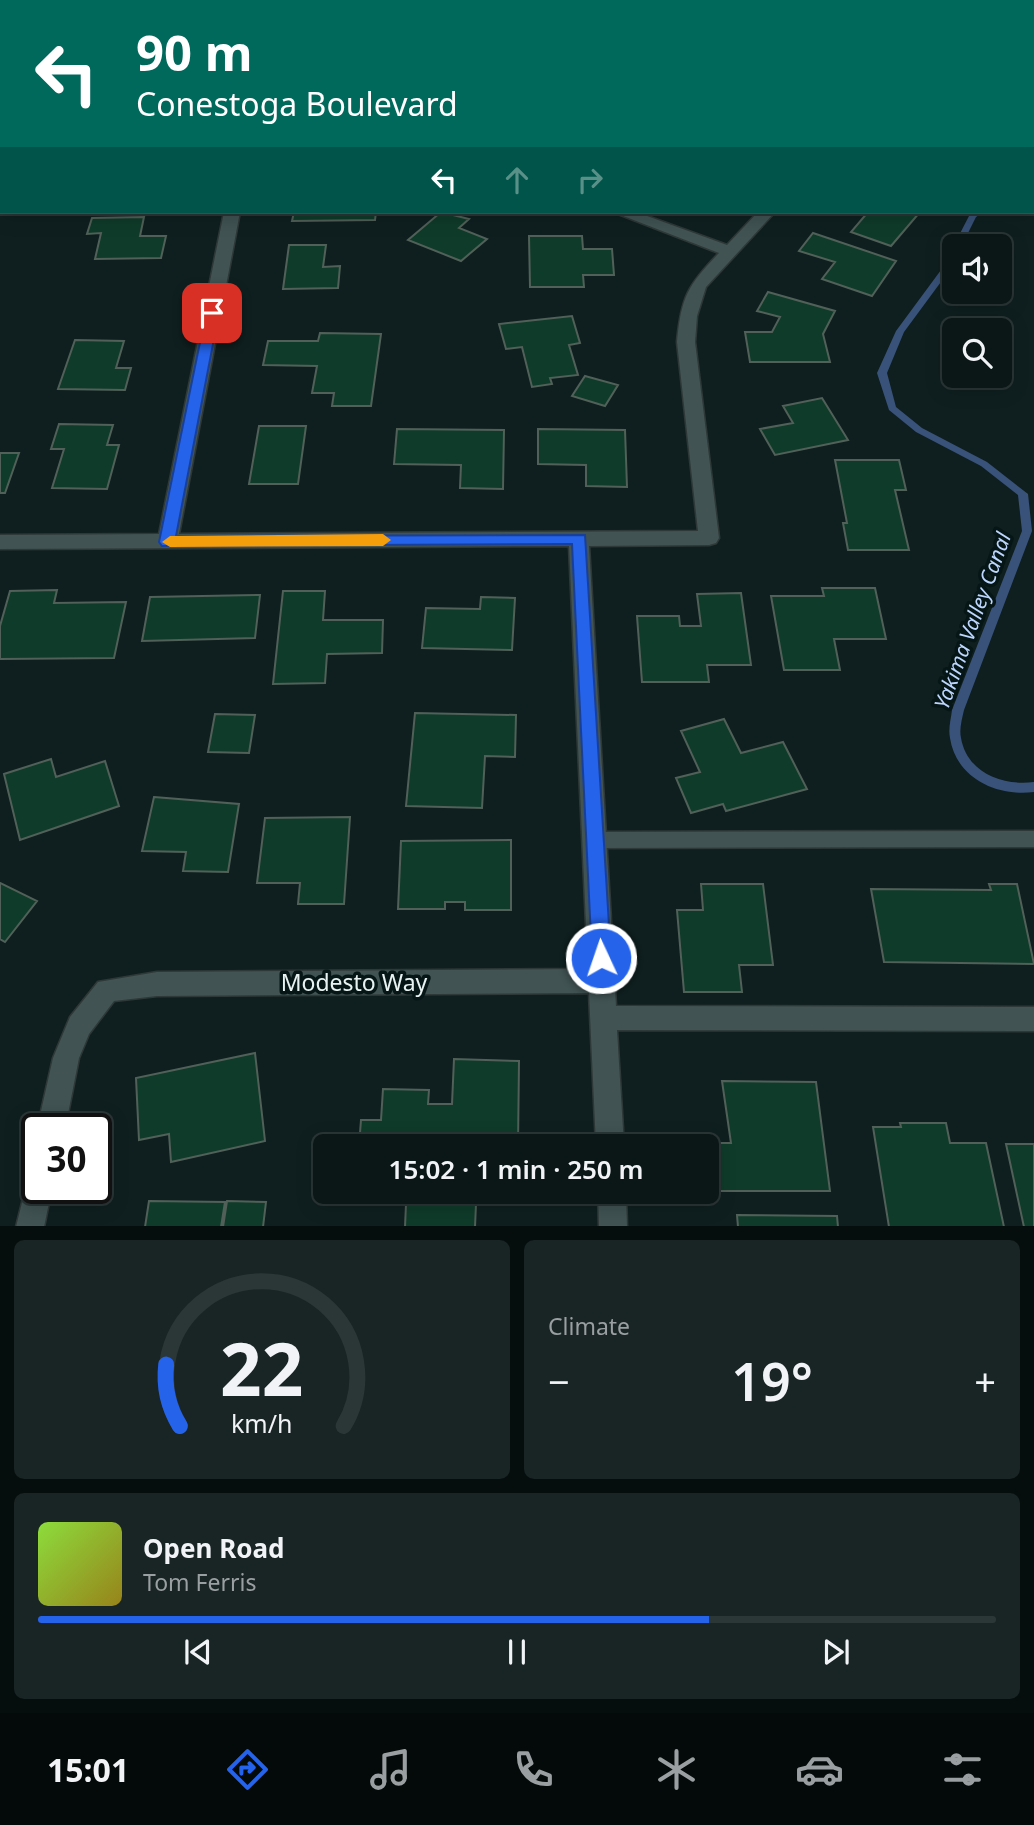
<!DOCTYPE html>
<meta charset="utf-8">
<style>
body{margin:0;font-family:"Noto Sans",sans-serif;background:#192424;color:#f1f3f6;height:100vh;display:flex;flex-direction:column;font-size:26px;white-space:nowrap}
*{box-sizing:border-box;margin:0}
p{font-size:23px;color:#9a9fa1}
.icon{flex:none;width:38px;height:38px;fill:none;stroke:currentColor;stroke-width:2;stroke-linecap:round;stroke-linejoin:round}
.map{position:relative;height:1226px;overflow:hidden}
.sheet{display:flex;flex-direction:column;gap:14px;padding:14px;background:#060d0d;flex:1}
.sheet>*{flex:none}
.guide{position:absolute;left:0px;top:0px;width:1034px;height:214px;box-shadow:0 4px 18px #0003,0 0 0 2px #2b3636;background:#00695c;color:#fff;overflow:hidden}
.controls{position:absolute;left:942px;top:234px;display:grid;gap:14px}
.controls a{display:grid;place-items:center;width:70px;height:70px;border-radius:10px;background:#0b1717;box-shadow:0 4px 18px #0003,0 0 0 2px #2b3636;font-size:35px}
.speed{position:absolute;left:21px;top:1113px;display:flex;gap:14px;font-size:35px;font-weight:700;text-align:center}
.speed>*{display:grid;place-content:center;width:91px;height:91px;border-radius:50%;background:#0b1717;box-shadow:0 4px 18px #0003,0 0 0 2px #2b3636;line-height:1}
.speed .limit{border:4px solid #111;border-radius:10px;background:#fff;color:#111}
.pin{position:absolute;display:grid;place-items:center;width:60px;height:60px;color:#fff;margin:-30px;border-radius:14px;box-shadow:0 4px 10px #0006}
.me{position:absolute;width:77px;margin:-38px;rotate:357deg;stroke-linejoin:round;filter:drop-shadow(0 0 5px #0008)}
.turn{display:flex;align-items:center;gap:24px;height:147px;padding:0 21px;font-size:32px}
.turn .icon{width:91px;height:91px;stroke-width:2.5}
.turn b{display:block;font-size:49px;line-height:60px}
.lanes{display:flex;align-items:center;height:66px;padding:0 21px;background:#0003;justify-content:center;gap:35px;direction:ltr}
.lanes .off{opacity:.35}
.big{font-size:52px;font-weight:600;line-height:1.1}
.sheet .widget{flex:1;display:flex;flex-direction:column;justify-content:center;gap:10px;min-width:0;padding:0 24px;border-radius:10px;background:#192424}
.sheet .dial{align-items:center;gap:0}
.dial svg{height:182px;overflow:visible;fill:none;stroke:#2b3636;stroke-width:7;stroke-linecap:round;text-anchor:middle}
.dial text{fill:#f1f3f6;stroke:none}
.song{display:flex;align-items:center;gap:21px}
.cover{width:84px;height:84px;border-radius:10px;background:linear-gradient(135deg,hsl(90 70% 55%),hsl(50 70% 35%))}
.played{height:7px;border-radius:4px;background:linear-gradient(90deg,#2563eb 70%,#2b3636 70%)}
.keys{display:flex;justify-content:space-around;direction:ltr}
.heat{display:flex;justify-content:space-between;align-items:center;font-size:38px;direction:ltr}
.sheet .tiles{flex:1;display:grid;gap:14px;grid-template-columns:1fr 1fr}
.widget:last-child{grid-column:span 2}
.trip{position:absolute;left:313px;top:1134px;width:406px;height:70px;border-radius:10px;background:#0b1717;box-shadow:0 4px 18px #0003,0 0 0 2px #2b3636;font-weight:600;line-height:70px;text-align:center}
.tab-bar{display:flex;height:112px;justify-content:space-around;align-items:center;background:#040909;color:#9a9fa1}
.tab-bar .icon{width:49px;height:49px}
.tab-bar .current{color:#2563eb}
.tab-bar b{font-size:32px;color:#f1f3f6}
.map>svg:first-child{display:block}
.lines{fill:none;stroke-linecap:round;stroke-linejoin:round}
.stream{fill:#395279;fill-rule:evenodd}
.building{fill:#0f3b2a;stroke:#516058;stroke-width:2}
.lane-casing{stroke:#2e3837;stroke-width:3}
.street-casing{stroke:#2e3837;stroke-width:3}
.lane{fill:#415353;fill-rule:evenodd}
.street{fill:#415353;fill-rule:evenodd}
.route{fill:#2563eb;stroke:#184099;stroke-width:2}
.slow{fill:#f59e0b}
.labels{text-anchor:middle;stroke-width:7;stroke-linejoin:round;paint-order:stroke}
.water-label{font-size:21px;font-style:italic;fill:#bdd6fe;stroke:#061616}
.near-street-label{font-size:23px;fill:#e7f2f1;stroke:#061616}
</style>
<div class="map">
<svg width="1034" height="1227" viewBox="0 0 1034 1227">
<rect width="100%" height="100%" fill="#0f1f1f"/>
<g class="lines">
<path class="stream" d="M1032 173H1034V178H1032Z
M974 212H983L976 217 961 247H954V248L953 247 969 216Z
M951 252H954V262L949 271 904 332 887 373 896 407 922 428 987 462 1028 494 1032 531 964 710C962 719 959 729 961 738 967 773 1003 786 1034 782V792C997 797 956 778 950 738 948 729 951 719 952 710L1022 531 1018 495 981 466 916 432 889 410 877 373 896 331 941 270Z"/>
</g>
<path class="building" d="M294 212H376L375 220 292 221Z
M441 212 469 219 459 228 487 239 461 261 408 240Z
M868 212H920L891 246 851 232Z
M144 217 140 236H166L161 258 95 259 101 233 87 234 92 218Z
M813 233 896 261 872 296 822 279 835 262 799 251Z
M529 236H582L583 249H612L614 275H583L584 287H530Z
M289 245H326L323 267 340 266 338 288 283 289Z
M768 292 835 311 823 334 830 362H750L745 332H772L780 317 757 311Z
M572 316 580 343 569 345 578 375 550 378 552 384 532 387 522 347 506 349 499 324Z
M320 333 381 334 371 406H332L334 393H312L317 366 263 365 268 341H318Z
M75 340 124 341 116 368H131L125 390 58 389Z
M585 376 618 385 605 406 572 396Z
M822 398 848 440 775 455 760 429 793 423 783 406Z
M59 424 113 425 107 445H119L107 489 52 488 64 449H51Z
M259 426H306L298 484H249Z
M397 429 504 430 503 489 460 488 461 465 394 464Z
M538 429 625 430 627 487 586 486V465L538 464Z
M0 453H19L5 493H0Z
M835 460H899L906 490H895L909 550H848L843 523H847Z
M822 588H875L886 639H834L840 670H784L771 596H824Z
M57 590 54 603 126 602 114 658 0 659V626L10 591Z
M283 591H325L323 620H383L382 653 327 654 325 683 273 684Z
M741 593 751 665H707L709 682H642L637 616H679L680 626H701L697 594Z
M260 595 255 638 142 641 150 597Z
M481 597 515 598 512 650 422 648 426 608 480 609Z
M415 713 516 715 515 757 485 756 482 808 406 806Z
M215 714 255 715 249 753 208 752Z
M724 719 741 753 783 742 807 789 726 811 723 804 691 813 676 778 700 772 681 731Z
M51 759 56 777 105 761 119 806 20 840 4 774Z
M154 797 239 804 228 872 183 871 186 852 142 851Z
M350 817 344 904H298L300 883H257L265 818Z
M511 840V910H465V902H445V909H398L401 841Z
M0 883 37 901 5 942 0 939Z
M701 884H763L773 965H739L742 992H684L677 910H703Z
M989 884H1017L1034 964 884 962 871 889 991 890Z
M255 1053 265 1141 171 1162 169 1134 139 1140 136 1078Z
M454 1059 519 1061 518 1146H359L361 1120H381L383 1089 429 1090 428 1104H452Z
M722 1081 816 1082 830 1191H707V1146H700V1143H731Z
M900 1123H946L950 1143H986L1004 1227H889L873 1127H901Z
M1006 1144H1034V1227H1024Z
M149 1201 225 1202 221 1227H145Z
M227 1201 266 1202 263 1227H223Z
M406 1204H476L475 1227H405Z
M737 1215 837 1216 838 1227H738Z"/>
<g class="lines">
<g class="lane-casing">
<path id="lane" d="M1034 831V847L596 848 590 845 587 840 590 835 596 832Z"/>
</g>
<g class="street-casing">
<path id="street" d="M268 0H282V2H268Z
M577 0H591V2H577Z
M912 0H926L910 2Z
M0 15H2V23H0Z
M224 212H240L179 534 698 531 677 342C681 297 688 285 719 253L613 212H636L727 245 758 212H775L706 287 697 316 695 342 719 538 716 543 709 545 589 546 616 1006 1034 1007V1031L617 1030 624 1146H596L589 993 157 996 114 1001 89 1034 79 1058 65 1129H37L53 1058 70 1017 98 982 157 972 588 969 569 546 0 549V535L159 534Z
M37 1175V1188H52L44 1227H16L28 1178Z
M598 1192H626L627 1227H599Z"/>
</g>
<use href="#lane" class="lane"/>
<use href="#street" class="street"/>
</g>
<path class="route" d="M212 309 219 313 176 536 585 535 611 958 608 964 601 966 595 964 592 958 572 544 162 546 159 542 206 313Z"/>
<path class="slow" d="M383 534 391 540 383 546 170 547 162 542 170 536Z"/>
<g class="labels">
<g class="water-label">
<text transform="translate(973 621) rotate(-70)" y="7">Yakima Valley Canal</text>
</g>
<g class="near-street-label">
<text x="354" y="991">Modesto Way</text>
</g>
</g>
</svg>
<div class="controls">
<a><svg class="icon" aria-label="sound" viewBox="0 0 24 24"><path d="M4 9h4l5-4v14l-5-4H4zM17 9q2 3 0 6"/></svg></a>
<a><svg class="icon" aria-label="search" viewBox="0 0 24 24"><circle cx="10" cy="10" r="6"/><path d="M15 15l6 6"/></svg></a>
</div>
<div class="speed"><div class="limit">30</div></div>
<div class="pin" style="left:212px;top:313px;background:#d93025"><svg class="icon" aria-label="arrive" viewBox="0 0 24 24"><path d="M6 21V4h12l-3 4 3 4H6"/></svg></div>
<svg class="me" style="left:601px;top:958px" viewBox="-20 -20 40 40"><circle r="17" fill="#2563eb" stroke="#fff" stroke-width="3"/><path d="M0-11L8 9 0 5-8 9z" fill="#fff"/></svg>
<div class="trip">15:02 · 1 min · 250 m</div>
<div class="guide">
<div class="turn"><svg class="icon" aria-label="left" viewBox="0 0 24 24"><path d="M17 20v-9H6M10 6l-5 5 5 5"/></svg><div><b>90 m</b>Conestoga Boulevard</div></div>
<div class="lanes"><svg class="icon" aria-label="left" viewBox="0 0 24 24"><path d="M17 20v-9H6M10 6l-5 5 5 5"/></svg><svg class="icon off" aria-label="ahead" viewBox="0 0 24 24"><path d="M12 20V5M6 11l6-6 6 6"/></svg><svg class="icon off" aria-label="right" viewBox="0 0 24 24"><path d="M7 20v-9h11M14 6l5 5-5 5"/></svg></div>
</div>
</div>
<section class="sheet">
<div class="tiles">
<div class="widget dial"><svg viewBox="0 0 100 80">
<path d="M14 69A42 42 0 1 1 86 69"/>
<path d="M14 69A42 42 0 0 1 8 42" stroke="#2563eb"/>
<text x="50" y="56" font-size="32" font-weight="700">22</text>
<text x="50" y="72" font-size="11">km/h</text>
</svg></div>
<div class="widget"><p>Climate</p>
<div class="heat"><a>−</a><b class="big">19°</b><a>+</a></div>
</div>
<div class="widget">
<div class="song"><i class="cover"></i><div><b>Open Road</b><p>Tom Ferris</p></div></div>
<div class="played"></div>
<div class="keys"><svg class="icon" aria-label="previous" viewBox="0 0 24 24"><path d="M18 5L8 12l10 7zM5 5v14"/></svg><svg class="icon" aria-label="pause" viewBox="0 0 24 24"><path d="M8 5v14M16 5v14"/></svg><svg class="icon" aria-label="next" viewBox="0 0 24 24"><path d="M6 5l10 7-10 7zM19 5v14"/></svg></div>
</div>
</div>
</section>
<nav class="tab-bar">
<b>15:01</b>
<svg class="icon current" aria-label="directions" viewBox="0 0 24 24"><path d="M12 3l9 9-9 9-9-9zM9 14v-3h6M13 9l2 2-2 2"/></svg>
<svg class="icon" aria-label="music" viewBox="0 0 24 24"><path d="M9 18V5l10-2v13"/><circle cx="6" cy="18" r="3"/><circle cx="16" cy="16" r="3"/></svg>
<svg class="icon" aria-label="phone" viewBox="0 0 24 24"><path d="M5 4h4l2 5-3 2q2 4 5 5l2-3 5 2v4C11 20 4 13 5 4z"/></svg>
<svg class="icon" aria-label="climate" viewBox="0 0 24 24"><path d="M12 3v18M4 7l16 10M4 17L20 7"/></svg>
<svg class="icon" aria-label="car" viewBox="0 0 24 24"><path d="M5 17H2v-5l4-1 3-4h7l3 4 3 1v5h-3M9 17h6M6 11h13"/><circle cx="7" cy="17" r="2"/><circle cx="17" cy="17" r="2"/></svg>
<svg class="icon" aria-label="filters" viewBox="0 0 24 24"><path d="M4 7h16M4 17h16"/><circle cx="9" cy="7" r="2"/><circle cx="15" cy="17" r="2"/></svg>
</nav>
